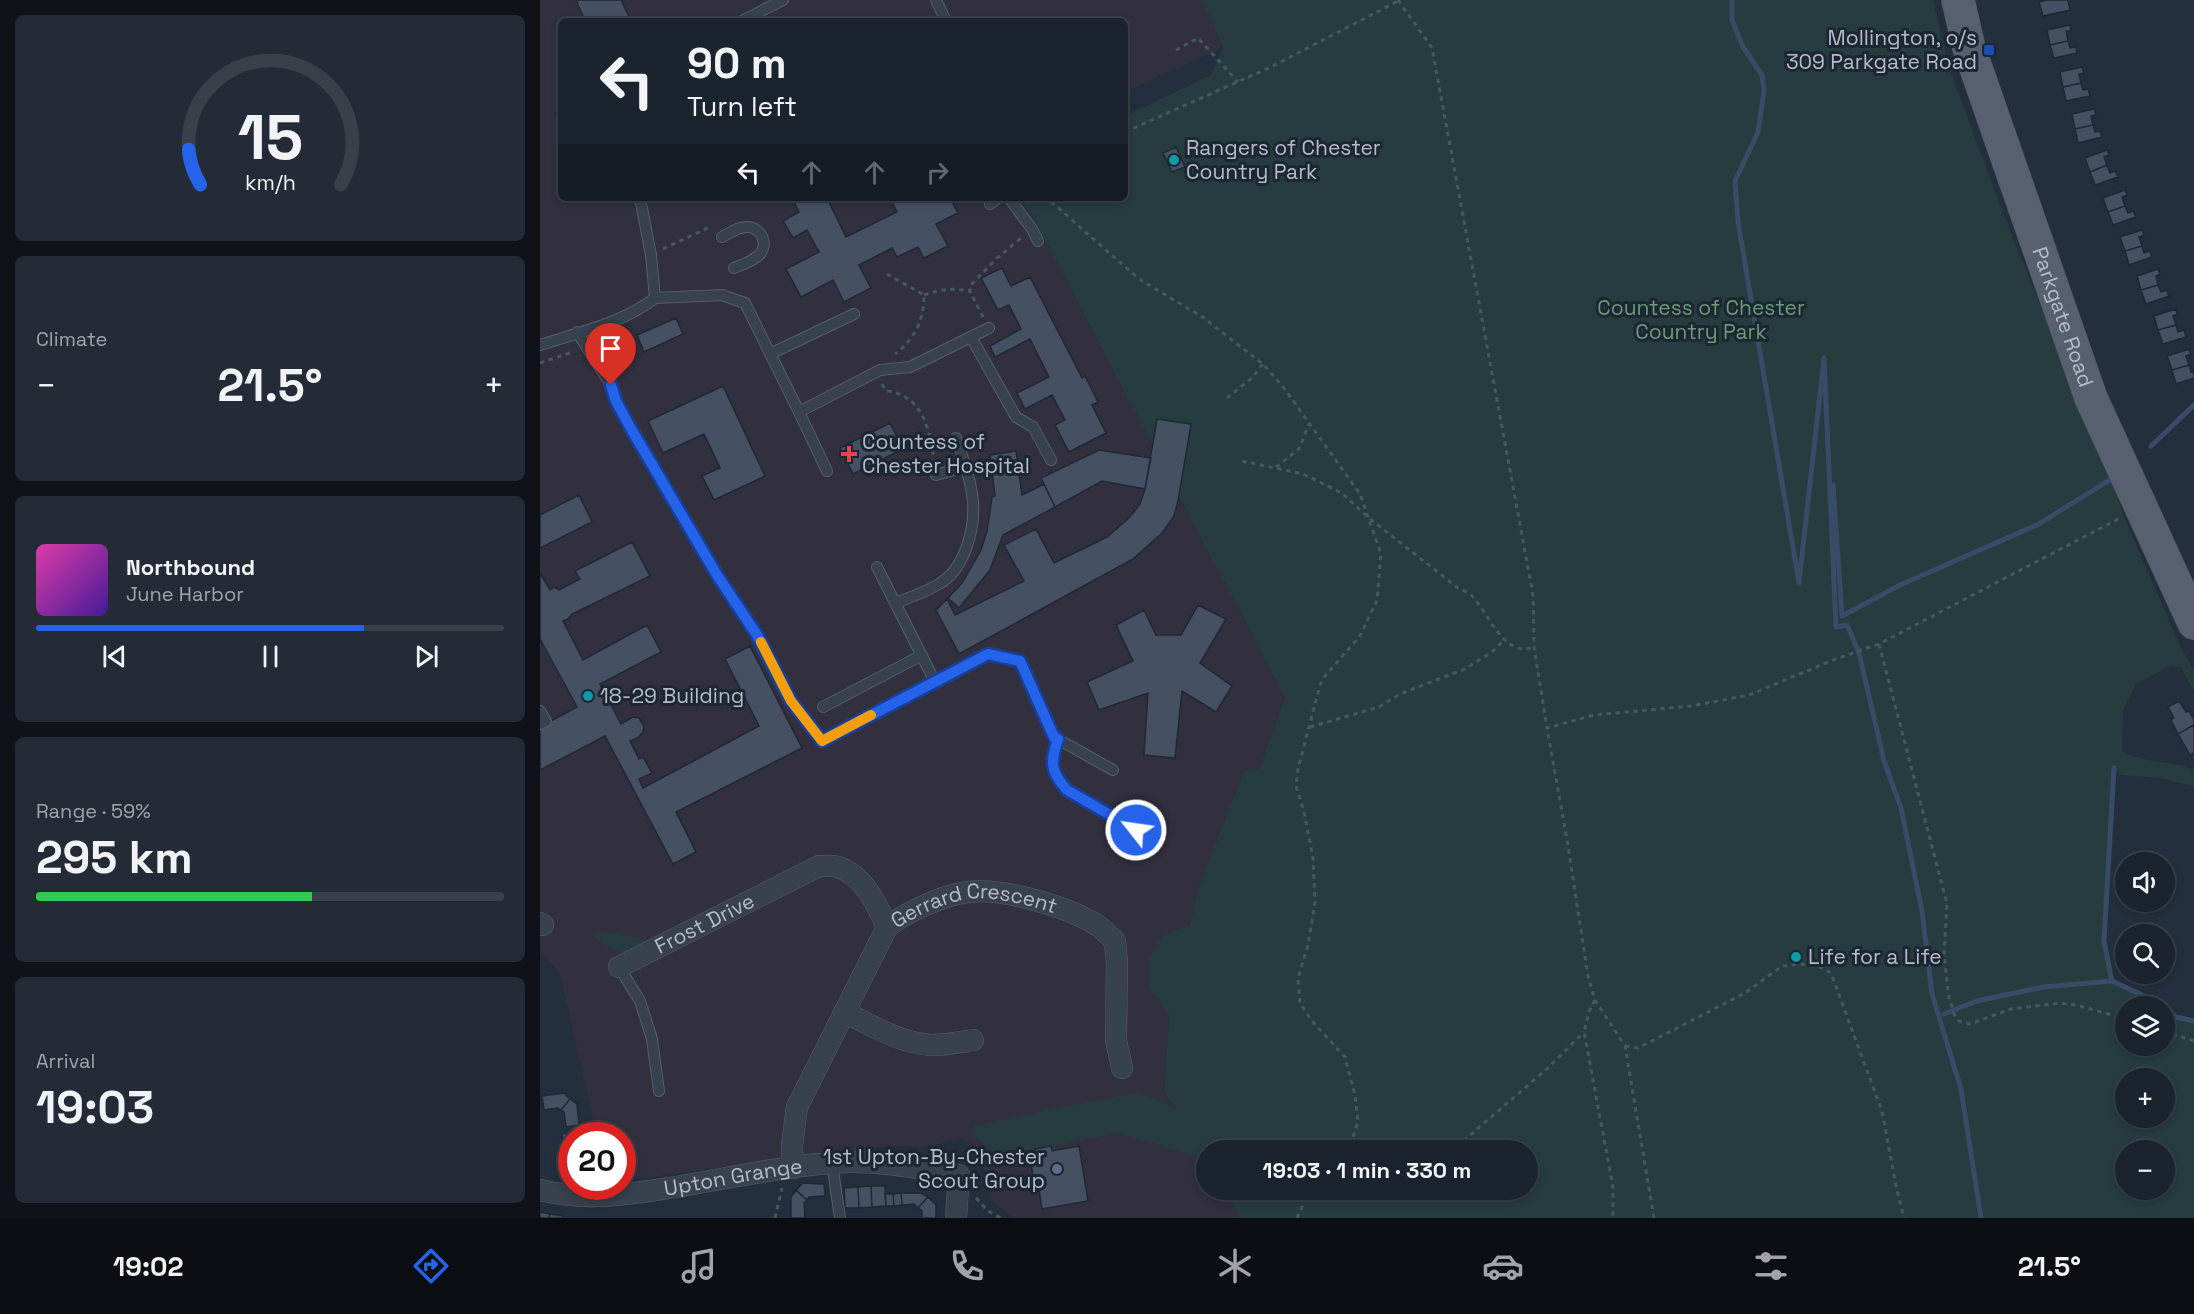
<!DOCTYPE html>
<meta charset="utf-8">
<style>
body{margin:0;font-family:"Space Grotesk",sans-serif;background:#242b36;color:#f1f3f6;height:100vh;display:flex;flex-direction:column;font-size:22px;white-space:nowrap}
*{box-sizing:border-box;margin:0}
p{font-size:20px;color:#a0a4aa}
.icon{flex:none;width:33px;height:33px;fill:none;stroke:currentColor;stroke-width:2;stroke-linecap:round;stroke-linejoin:round}
.map{position:relative;flex:1;overflow:hidden}
.panel{display:flex;flex-direction:column;gap:15px;padding:15px;background:#0f1319;width:540px}
.panel>*{flex:none}
.top-card{position:absolute;left:18px;top:18px;width:570px;height:183px;border-radius:9px;box-shadow:0 3px 9px #0003,0 0 0 2px #39404a;background:#1b232e;color:#f1f3f6;overflow:hidden}
.buttons{position:absolute;left:1575px;top:852px;display:grid;gap:12px}
.buttons a{display:grid;place-items:center;width:60px;height:60px;border-radius:50%;background:#1b232e;box-shadow:0 3px 9px #0003,0 0 0 2px #39404a;font-size:30px}
.speed{position:absolute;left:18px;top:1122px;display:flex;gap:12px;font-size:30px;font-weight:700;text-align:center}
.speed>*{display:grid;place-content:center;width:78px;height:78px;border-radius:50%;background:#1b232e;box-shadow:0 3px 9px #0003,0 0 0 2px #39404a;line-height:1}
.speed .limit{border:9px solid #d22;background:#fff;color:#111}
.pin{position:absolute;display:grid;place-items:center;width:51px;height:51px;color:#fff;margin:-62px -26px;border-radius:50% 50% 50% 0;rotate:-45deg;box-shadow:0 0 6px #0007}
.pin .icon{rotate:45deg}
.me{position:absolute;width:66px;margin:-33px;rotate:300deg;stroke-linejoin:round;filter:drop-shadow(0 0 4px #0008)}
.turn{display:flex;align-items:center;gap:21px;height:126px;padding:0 30px;font-size:27px}
.turn .icon{width:78px;height:78px;stroke-width:2.5}
.turn b{display:block;font-size:42px;line-height:51px}
.lanes{display:flex;align-items:center;height:57px;padding:0 30px;background:#0003;justify-content:center;gap:30px;direction:ltr}
.lanes .off{opacity:.35}
.big{font-size:45px;font-weight:800;line-height:1.1}
.panel .tile{flex:1;display:flex;flex-direction:column;justify-content:center;gap:9px;min-width:0;padding:0 21px;border-radius:9px;background:#242b36}
.panel .dial{align-items:center;gap:0}
.dial svg{height:156px;overflow:visible;fill:none;stroke:#39404a;stroke-width:7;stroke-linecap:round;text-anchor:middle}
.dial text{fill:#f1f3f6;stroke:none}
.song{display:flex;align-items:center;gap:18px}
.cover{width:72px;height:72px;border-radius:9px;background:linear-gradient(135deg,hsl(320 70% 55%),hsl(260 70% 35%))}
.played{height:6px;border-radius:3px;background:linear-gradient(90deg,#2563eb 70%,#39404a 70%)}
.keys{display:flex;justify-content:space-around;direction:ltr}
.heat{display:flex;justify-content:space-between;align-items:center;font-size:33px;direction:ltr}
.charge{height:9px;border-radius:4px;background:linear-gradient(90deg,#34c759 59%,#39404a 0)}
.trip{position:absolute;left:656px;top:1140px;width:342px;height:60px;border-radius:30px;background:#1b232e;box-shadow:0 3px 9px #0003,0 0 0 2px #39404a;font-weight:800;line-height:60px;text-align:center}
.tab-bar{display:flex;height:96px;justify-content:space-around;align-items:center;background:#0b0e12;color:#a0a4aa}
.tab-bar .icon{width:42px;height:42px}
.tab-bar .selected{color:#2563eb}
.tab-bar b{font-size:27px;color:#f1f3f6}
main{display:flex;flex:1;min-height:0}
.map>svg:first-child{display:block}
.medical{fill:#32303f}
.green{fill:#263c3f;fill-rule:evenodd}
.lines{fill:none;stroke-linecap:round;stroke-linejoin:round}
.stream{stroke:#394c67;stroke-width:5}
.building{fill:#455162;stroke:#1f2835;stroke-width:1.5}
.service-casing{stroke:#565f6c;stroke-width:12}
.minor-casing{stroke:#565f6c;stroke-width:22}
.primary-casing{stroke:#414a57;stroke-width:34}
.path{stroke:#44595c;stroke-width:3;stroke-dasharray:4.5 4.5;stroke-linecap:butt}
.service{stroke:#38414e;stroke-width:10}
.minor{stroke:#38414e;stroke-width:21}
.primary{stroke:#56606e;stroke-width:33}
.route-casing{stroke:#184099;stroke-width:15}
.route{stroke:#2563eb;stroke-width:10}
.slow{stroke:#f59e0b;stroke-width:10}
.transit-dot{fill:#1a4fb4;stroke:#1d2633;stroke-width:2}
.culture-dot{fill:#0f9aa8;stroke:#1d2633;stroke-width:2}
.health-dot{fill:#e0444e;stroke:#1d2633;stroke-width:2}
.service-dot{fill:#5c6f8a;stroke:#1d2633;stroke-width:2}
.labels{text-anchor:middle;stroke-width:6;stroke-linejoin:round;paint-order:stroke}
.poi-label{font-size:21px;fill:#b4bcc9;stroke:#1d2633;text-anchor:start}
.park-label{font-size:21px;fill:#6b9a76;stroke:#1d2633}
.street-label{font-size:21px;fill:#b4bcc9;stroke:#1d2633}
</style>
<main>
<section class="panel">
<div class="tile dial"><svg viewBox="0 0 100 80">
<path d="M14 69A42 42 0 1 1 86 69"/>
<path d="M14 69A42 42 0 0 1 8 51" stroke="#2563eb"/>
<text x="50" y="56" font-size="32" font-weight="700">15</text>
<text x="50" y="72" font-size="11">km/h</text>
</svg></div>
<div class="tile"><p>Climate</p>
<div class="heat"><a>−</a><b class="big">21.5°</b><a>+</a></div>
</div>
<div class="tile">
<div class="song"><i class="cover"></i><div><b>Northbound</b><p>June Harbor</p></div></div>
<div class="played"></div>
<div class="keys"><svg class="icon" aria-label="previous" viewBox="0 0 24 24"><path d="M18 5L8 12l10 7zM5 5v14"/></svg><svg class="icon" aria-label="pause" viewBox="0 0 24 24"><path d="M8 5v14M16 5v14"/></svg><svg class="icon" aria-label="next" viewBox="0 0 24 24"><path d="M6 5l10 7-10 7zM19 5v14"/></svg></div>
</div>
<div class="tile"><p>Range · 59%</p><b class="big">295 km</b><div class="charge"></div></div>
<div class="tile"><p>Arrival</p><b class="big">19:03</b></div>
</section>
<div class="map">
<svg width="1654" height="1218" viewBox="0 0 1654 1218">
<rect width="100%" height="100%" fill="#242f3e"/>
<path class="medical" d="M0 0H662L683 47 585 92V21H21V198H479L490 211 745 698 671 897 658 890 629 1015 624 1092 666 1154V1190H684L699 1218H474L448 1197 456 1185 442 1167 444 1152 420 1138 386 1147 349 1146 99 1178 83 1174 82 1136 57 1135 20 974 0 950Z"/>
<path class="green" d="M662 0H1393L1411 73 1468 226 1571 479 1584 517 1642 650 1654 670V691L1641 668 1632 665 1596 684 1583 710 1582 751C1602 764 1630 759 1654 770V786L1620 778 1581 775 1574 768 1564 941 1572 981 1613 1000 1622 1006H1586V1046H1624L1625 1008 1636 1017 1654 1021V1218H699L684 1190H987V1150H666V1159L579 1133 470 1154 450 1150 431 1134 435 1126 536 1104 595 1093 618 1099 637 1111 624 1092 629 1015 609 988 610 957 622 936 650 925 658 889 704 772 713 768 718 771 745 698 490 211 479 198H585V116L671 75 683 47ZM1586 1078H1624V1118H1586ZM1586 1150H1624V1190H1586Z
M62 931 109 940 120 950C92 953 75 957 53 936Z"/>
<g class="lines">
<path class="stream" d="M1192 0V20L1203 47 1222 75 1224 91 1218 132 1195 181 1198 222 1259 583 1284 358 1296 627 1307 625 1319 653 1344 761 1361 808 1382 911 1392 994 1421 1089 1441 1218
M1611 446 1654 405
M1293 485 1302 616 1360 585 1499 524 1571 479
M1572 981 1564 941 1574 768
M1624 1008 1636 1017 1654 1021
M1404 1014 1437 1001 1503 987 1572 981 1613 1000 1622 1006"/>
</g>
<path class="building" d="M36 0H81L91 21H45Z
M1507 0H1528L1530 10 1503 16 1499 2Z
M1530 25 1531 31H1526L1528 41 1510 45 1507 30Z
M1528 41 1530 48 1536 47 1537 53 1514 58 1510 45Z
M1542 67 1544 73 1539 74 1541 83 1523 87 1520 72Z
M1541 83 1543 90 1548 89 1550 96 1526 101 1523 87Z
M1554 109 1556 115 1551 116 1553 125 1535 129 1532 114Z
M21 111V126L15 113Z
M1553 125 1555 132 1560 131 1562 137 1538 143 1535 129Z
M636 147 645 167 632 172 623 153Z
M1567 150 1569 155 1564 157 1567 165 1550 172 1545 158Z
M1567 165 1570 173 1575 171 1578 177 1555 185 1550 172Z
M1585 190 1587 195 1582 197 1585 206 1568 212 1563 198Z
M252 198H287L306 237 357 212 350 198H383L385 202 392 198H410L418 213 396 224 408 246 384 258 378 247 357 257 352 248 319 265 331 288 304 302 293 280 261 297 246 269 279 252 267 230 253 238 243 221 259 212Z
M1585 206 1588 213 1593 211 1596 217 1573 225 1568 212Z
M1602 230 1604 235 1599 237 1602 246 1585 251 1580 237Z
M1602 246 1604 253 1610 251 1612 257 1589 265 1585 251Z
M462 268 471 286 490 277 542 378 545 376 558 402 552 405 566 433 529 452 515 425 525 420 512 395 485 409 477 393 509 377 490 339 455 357 450 346 481 329 469 305 458 310 441 278Z
M1618 269 1620 274 1616 276 1618 285 1601 290 1597 276Z
M1618 285 1621 292 1626 290 1629 296 1606 304 1601 290Z
M1636 309 1637 314 1633 316 1636 325 1618 330 1614 316Z
M136 318 143 334 104 352 97 335Z
M1636 325 1638 332 1644 330 1646 337 1623 344 1618 330Z
M1649 349 1651 354 1646 356 1649 365 1632 370 1627 356Z
M1649 365 1651 372 1654 371V378L1636 384 1632 370Z
M183 386 225 476 174 500 162 476 180 468 164 434 123 453 108 421Z
M617 419 651 424 638 501 634 516 622 533 593 559 419 654 396 610 407 599 415 615 484 581 464 545 496 529 514 563 567 537 589 518 600 504 605 489Z
M350 423 363 449 313 474 300 448Z
M559 450 611 458 605 489 562 481 515 507 501 478Z
M476 451 482 495 504 484 515 507 463 535 450 570 419 608 408 598 422 583 441 550 447 531 452 497 455 496 450 455Z
M39 495 52 522 0 548V515Z
M92 542 110 576 32 614 28 619 23 621 43 660 107 625 121 652 60 684 81 724 93 717 99 718 104 726 103 732 99 737 90 741 99 759 103 757 112 773 99 779 103 788 219 726 185 659 210 646 262 748 136 812 156 852 133 864 65 736 0 770V727L37 707 0 639V573L10 590 14 587 19 590 40 579 35 571Z
M658 605 686 619 660 663 692 686 676 712 642 691 635 758 604 755 608 693 559 710 547 682 593 661 576 625 604 610 616 635H641Z
M1639 701 1646 712 1649 711 1654 720V725L1638 734 1631 720 1634 718 1628 707Z
M1654 725V753L1650 755 1638 734Z
M24 1093 30 1099 21 1110 18 1108 4 1110 2 1096Z
M30 1099 37 1104 39 1125 26 1127 24 1112 21 1110Z
M46 1131 47 1136H32V1147H23L22 1134Z
M511 1146 512 1151 539 1146 548 1201 502 1209 498 1183 494 1184 490 1156 496 1155 495 1149Z
M23 1147H32V1161H24Z
M263 1183 284 1184 285 1196 269 1197 267 1200 256 1190Z
M331 1186 332 1207 319 1208 318 1187Z
M331 1186H345L346 1206 332 1207Z
M318 1187 319 1208H305L304 1188Z
M256 1190 267 1200 264 1203 265 1218H251V1197Z
M361 1193 362 1205 354 1206 353 1194Z
M361 1193H381L388 1197 378 1208 374 1204 362 1205Z
M345 1194H353L354 1206H346Z
M388 1197 396 1205V1218H382V1211L378 1208Z
M0 1212 10 1214 9 1218H0Z
M10 1214 23 1216V1218H9Z"/>
<g class="lines">
<g class="service-casing">
<path id="service" d="M396 0 406 21
M202 21 243 0
M469 198 492 229 498 241
M450 204 458 198
M182 237C190 233 199 226 208 227 222 228 229 245 219 255 213 261 202 265 194 268
M115 298 182 295 205 303 259 412 340 370 370 367 449 328
M37 332 71 385 76 401 90 427 177 575 217 635 251 701 282 741 448 654 480 661 514 737 573 770
M431 337 476 417 493 427 511 460
M0 345C37 333 85 322 115 298L111 255 100 198
M230 354 314 314
M259 412 287 471
M396 475 425 467
M337 567 395 682
M356 603C370 597 386 592 399 584 425 569 435 529 433 501 431 480 423 458 416 438
M283 707 382 655
M0 711 6 721 0 724
M518 739C510 762 510 772 527 790L596 830
M79 967 100 1001 112 1039 119 1091
M292 1163 300 1218"/>
</g>
<g class="minor-casing">
<g id="minor">
<path d="M0 923 3 925"/>
<path id="s1" d="M79 967 279 866C285 866 292 865 298 867 323 875 337 904 347 927"/>
<path d="M304 1012C331 1025 361 1044 392 1045 405 1045 420 1042 433 1040"/>
<path id="s2" d="M253 1168 252 1145 257 1107 347 927C367 912 403 895 428 892 461 887 534 908 561 928 566 932 570 937 575 941L577 963 576 1040 582 1068"/>
<path id="s3" d="M0 1190C47 1202 90 1194 136 1187 188 1178 239 1167 291 1163 333 1159 377 1168 419 1175L416 1218"/>
</g>
</g>
<g class="primary-casing">
<g id="primary">
<path id="s4" d="M1418 0 1429 48 1551 398 1654 623"/>
</g>
</g>
<path class="path" d="M858 0 892 48 993 595 994 647 1007 728
M636 50 658 38 698 82
M585 132 733 66 858 1
M503 198 515 205 599 279 664 318 724 365 744 388 820 494 841 554 837 600 820 636 785 676 780 685 758 769 756 786 764 812 773 858 775 903 768 945 758 978 760 1003 771 1020 805 1057 815 1095 818 1122 812 1140 806 1150
M123 249 172 226
M347 274 384 295C384 320 375 339 355 354
M384 295C401 289 412 288 430 291
M443 317 430 291V286L456 259 481 238
M0 363 33 352
M342 384 346 391C384 395 390 431 394 463
M687 398 712 378 723 364
M702 461 763 474 802 493 829 518 918 588C922 590 927 592 931 595 949 612 963 659 994 647
M736 467 759 449 769 424
M1339 644 1407 904 1404 955 1409 998 1415 1016 1419 1021 1430 1024 1471 1009 1521 1003 1540 1006 1586 1019
M770 727 839 707 860 694 925 669 952 652 965 639
M1055 1000 1049 1011 1044 1032 1073 1187V1218
M1624 1031 1654 1041
M1085 1046 1098 1048 1205 993 1242 966 1260 964 1279 967 1291 973 1342 1111 1356 1186 1364 1218
M805 1150H818
M908 1150 921 1143 1008 1068 1044 1032
M436 1198 448 1211 461 1218
M235 1218 242 1188
M757 1218 770 1190
M1114 1218 1085 1046 1055 1000 1048 976 1028 846 1007 728 1054 715 1151 706 1209 695 1293 660 1339 644 1580 518"/>
<use href="#service" class="service"/>
<use href="#minor" class="minor"/>
<use href="#primary" class="primary"/>
</g>
<g class="lines">
<g class="route-casing">
<path id="route" d="M71 385 76 401 90 427 177 575 217 635 251 701 282 741 448 654 480 661 514 737 518 739C510 762 510 771 527 790L596 830"/>
</g>
<use href="#route" class="route"/>
<path class="slow" d="M221 642 251 701 282 741 331 715"/>
</g>
<rect class="transit-dot" x="1443" y="44" width="12" height="12" rx="3"/>
<g class="culture-dot">
<circle cx="634" cy="160" r="6"/>
<circle cx="48" cy="696" r="6"/>
<circle cx="1256" cy="957" r="6"/>
</g>
<path class="health-dot" d="M306 445h6v6h6v6h-6v6h-6v-6h-6v-6h6z"/>
<circle class="service-dot" cx="517" cy="1169" r="6"/>
<g class="labels">
<g class="poi-label">
<text x="1437" y="45" text-anchor="end">Mollington, o/s<tspan x="1437" dy="24">309 Parkgate Road</tspan></text>
<text x="646" y="155">Rangers of Chester<tspan x="646" dy="24">Country Park</tspan></text>
<text x="322" y="449">Countess of<tspan x="322" dy="24">Chester Hospital</tspan></text>
<text x="60" y="703">18-29 Building</text>
<text x="1268" y="964">Life for a Life</text>
<text x="505" y="1164" text-anchor="end">1st Upton-By-Chester<tspan x="505" dy="24">Scout Group</tspan></text>
</g>
<g class="park-label">
<text x="1161" y="315">Countess of Chester<tspan x="1161" dy="24">Country Park</tspan></text>
</g>
<g class="street-label">
<text dy="7" stroke="none"><textPath href="#s4" startOffset="334">Parkgate Road</textPath></text>
<text dy="7" stroke="none"><textPath href="#s2" startOffset="356">Gerrard Crescent</textPath></text>
<text dy="7" stroke="none"><textPath href="#s1" startOffset="96">Frost Drive</textPath></text>
<text dy="7" stroke="none"><textPath href="#s3" startOffset="195">Upton Grange</textPath></text>
</g>
</g>
</svg>
<div class="buttons">
<a><svg class="icon" aria-label="sound" viewBox="0 0 24 24"><path d="M4 9h4l5-4v14l-5-4H4zM17 9q2 3 0 6"/></svg></a>
<a><svg class="icon" aria-label="search" viewBox="0 0 24 24"><circle cx="10" cy="10" r="6"/><path d="M15 15l6 6"/></svg></a>
<a><svg class="icon" aria-label="layers" viewBox="0 0 24 24"><path d="M12 4l9 5-9 5-9-5zM3 14l9 5 9-5"/></svg></a>
<a>+</a>
<a>−</a>
</div>
<div class="speed"><div class="limit">20</div></div>
<div class="pin" style="left:71px;top:385px;background:#d93025"><svg class="icon" aria-label="arrive" viewBox="0 0 24 24"><path d="M6 21V4h12l-3 4 3 4H6"/></svg></div>
<svg class="me" style="left:596px;top:830px" viewBox="-20 -20 40 40"><circle r="17" fill="#2563eb" stroke="#fff" stroke-width="3"/><path d="M0-11L8 9 0 5-8 9z" fill="#fff"/></svg>
<div class="trip">19:03 · 1 min · 330 m</div>
<div class="top-card">
<div class="turn"><svg class="icon" aria-label="left" viewBox="0 0 24 24"><path d="M17 20v-9H6M10 6l-5 5 5 5"/></svg><div><b>90 m</b>Turn left</div></div>
<div class="lanes"><svg class="icon" aria-label="left" viewBox="0 0 24 24"><path d="M17 20v-9H6M10 6l-5 5 5 5"/></svg><svg class="icon off" aria-label="ahead" viewBox="0 0 24 24"><path d="M12 20V5M6 11l6-6 6 6"/></svg><svg class="icon off" aria-label="ahead" viewBox="0 0 24 24"><path d="M12 20V5M6 11l6-6 6 6"/></svg><svg class="icon off" aria-label="right" viewBox="0 0 24 24"><path d="M7 20v-9h11M14 6l5 5-5 5"/></svg></div>
</div>
</div>
</main>
<nav class="tab-bar">
<b>19:02</b>
<svg class="icon selected" aria-label="directions" viewBox="0 0 24 24"><path d="M12 3l9 9-9 9-9-9zM9 14v-3h6M13 9l2 2-2 2"/></svg>
<svg class="icon" aria-label="music" viewBox="0 0 24 24"><path d="M9 18V5l10-2v13"/><circle cx="6" cy="18" r="3"/><circle cx="16" cy="16" r="3"/></svg>
<svg class="icon" aria-label="phone" viewBox="0 0 24 24"><path d="M5 4h4l2 5-3 2q2 4 5 5l2-3 5 2v4C11 20 4 13 5 4z"/></svg>
<svg class="icon" aria-label="climate" viewBox="0 0 24 24"><path d="M12 3v18M4 7l16 10M4 17L20 7"/></svg>
<svg class="icon" aria-label="car" viewBox="0 0 24 24"><path d="M5 17H2v-5l4-1 3-4h7l3 4 3 1v5h-3M9 17h6M6 11h13"/><circle cx="7" cy="17" r="2"/><circle cx="17" cy="17" r="2"/></svg>
<svg class="icon" aria-label="filters" viewBox="0 0 24 24"><path d="M4 7h16M4 17h16"/><circle cx="9" cy="7" r="2"/><circle cx="15" cy="17" r="2"/></svg>
<b>21.5°</b>
</nav>
